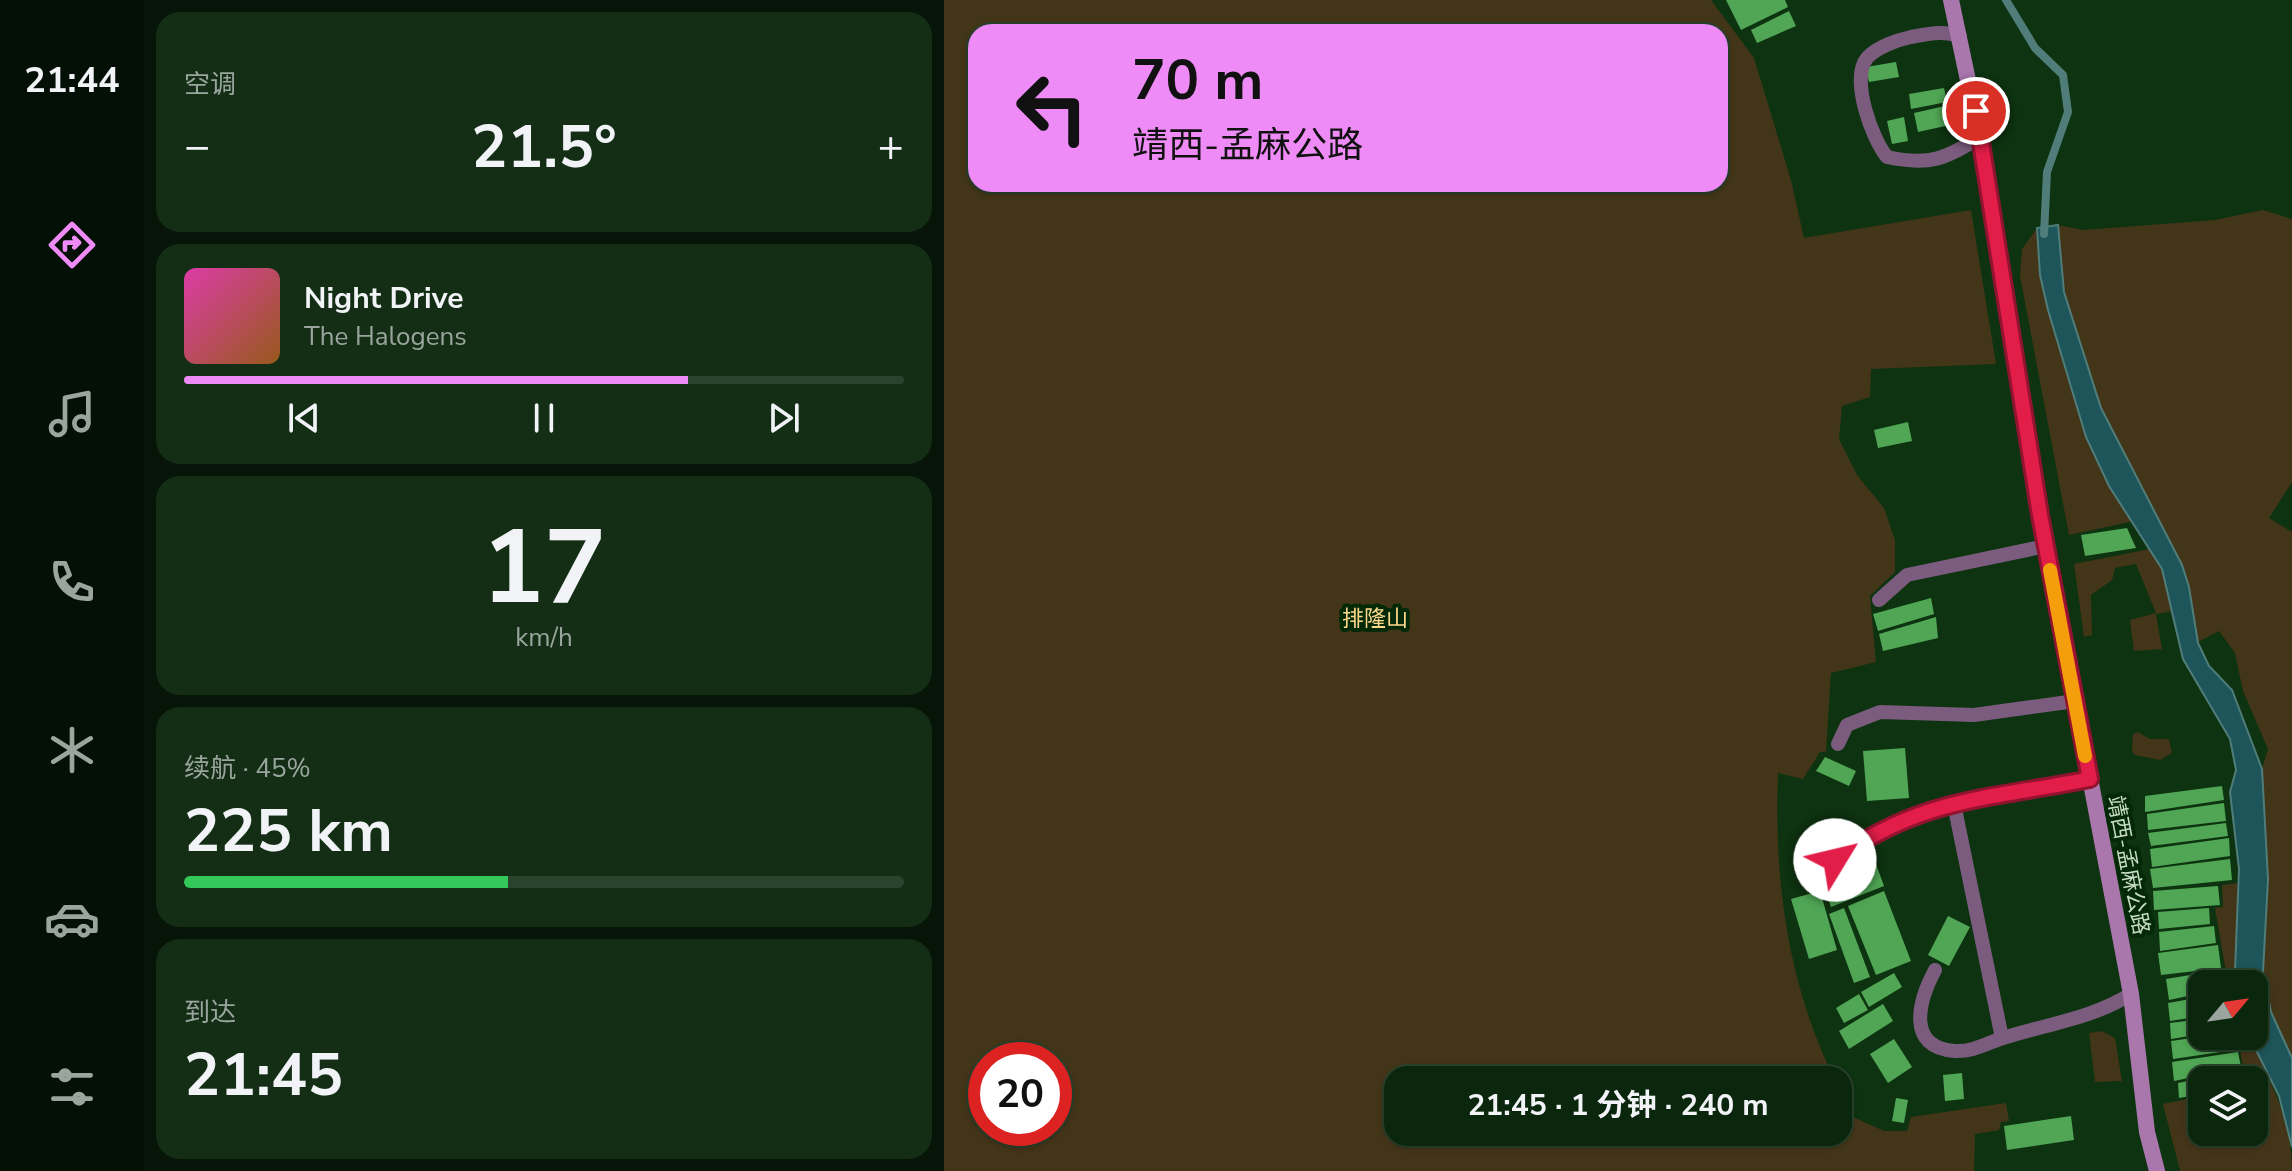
<!DOCTYPE html>
<html lang="zh">
<meta charset="utf-8">
<style>
body{margin:0;font-family:"Nunito Sans","Noto Sans SC",sans-serif;background:#132e15;color:#f1f3f6;height:100vh;display:flex;flex-direction:column;font-size:30px;white-space:nowrap}
*{box-sizing:border-box;margin:0}
p{font-size:26px;color:#99a59d}
.icon{flex:none;width:44px;height:44px;fill:none;stroke:currentColor;stroke-width:2;stroke-linecap:round;stroke-linejoin:round}
.map{position:relative;flex:1;overflow:hidden}
.drawer{display:flex;flex-direction:column;gap:12px;padding:12px;background:#061507;width:800px}
.drawer>*{flex:none}
.hud{position:absolute;left:24px;top:24px;width:760px;height:168px;border-radius:24px;box-shadow:0 2px 6px #0004,0 0 0 2px #2a432d;background:#ef8bf6;color:#111;overflow:hidden}
.needle{width:52px;rotate:61deg}
.controls{position:absolute;left:1244px;top:970px;display:grid;gap:16px}
.controls a{display:grid;place-items:center;width:80px;height:80px;border-radius:16px;background:#0a260c;box-shadow:0 2px 6px #0004,0 0 0 2px #2a432d;font-size:40px}
.speed{position:absolute;left:24px;top:1042px;display:flex;gap:16px;font-size:40px;font-weight:700;text-align:center}
.speed>*{display:grid;place-content:center;width:104px;height:104px;border-radius:50%;background:#0a260c;box-shadow:0 2px 6px #0004,0 0 0 2px #2a432d;line-height:1}
.speed .limit{border:12px solid #d22;background:#fff;color:#111}
.pin{position:absolute;display:grid;place-items:center;width:68px;height:68px;color:#fff;margin:-34px;border:4px solid #fff;border-radius:50%;box-shadow:0 2px 8px #0007}
.me{position:absolute;width:88px;margin:-44px;rotate:54deg;stroke-linejoin:round;filter:drop-shadow(0 0 6px #0008)}
.turn{display:flex;align-items:center;gap:28px;height:168px;padding:0 32px;font-size:36px}
.turn .icon{width:104px;height:104px;stroke-width:2.5}
.turn b{display:block;font-size:56px;line-height:68px}
.big{font-size:60px;font-weight:700;line-height:1.1}
.drawer .tile{flex:1;display:flex;flex-direction:column;justify-content:center;gap:12px;min-width:0;padding:0 28px;border-radius:24px;background:#132e15}
.drawer .dial{align-items:center;gap:0}
.dial b{font-size:104px;line-height:1}
.song{display:flex;align-items:center;gap:24px}
.cover{width:96px;height:96px;border-radius:12px;background:linear-gradient(135deg,hsl(320 70% 55%),hsl(30 70% 35%))}
.played{height:8px;border-radius:4px;background:linear-gradient(90deg,#ef8bf6 70%,#2a432d 70%)}
.keys{display:flex;justify-content:space-around;direction:ltr}
.heat{display:flex;justify-content:space-between;align-items:center;font-size:44px;direction:ltr}
.charge{height:12px;border-radius:6px;background:linear-gradient(90deg,#34c759 45%,#2a432d 0)}
.trip{position:absolute;left:440px;top:1066px;width:468px;height:80px;border-radius:24px;background:#0a260c;box-shadow:0 2px 6px #0004,0 0 0 2px #2a432d;font-weight:700;line-height:80px;text-align:center}
main{display:flex;flex:1;min-height:0}
.menu{display:flex;flex-direction:column;width:144px;justify-content:space-around;align-items:center;background:#040f05;color:#99a59d}
.menu .icon{width:56px;height:56px}
.menu .selected{color:#ef8bf6}
.menu b{font-size:36px;color:#f1f3f6}
.map>svg:first-child{display:block}
.green{fill:#433518;fill-rule:evenodd}
.water{fill:#1d555a;stroke:#507d7a;stroke-width:2}
.lines{fill:none;stroke-linecap:round;stroke-linejoin:round}
.stream{stroke:#507d7a;stroke-width:8}
.building{fill:#50a655}
.service{stroke:#7c5c7e;stroke-width:14}
.secondary{stroke:#aa77ad;stroke-width:16}
.route-casing{stroke:#92132f;stroke-width:20}
.route{stroke:#e11d48;stroke-width:14}
.slow{stroke:#f59e0b;stroke-width:14}
.labels{text-anchor:middle;stroke-width:8;stroke-linejoin:round;paint-order:stroke}
.park-label{font-size:22px;fill:#fdd88b;stroke:#032906}
.street-label{font-size:22px;fill:#c6dbc5;stroke:#032906}
</style>
<main>
<nav class="menu">
<b>21:44</b>
<svg class="icon selected" aria-label="directions" viewBox="0 0 24 24"><path d="M12 3l9 9-9 9-9-9zM9 14v-3h6M13 9l2 2-2 2"/></svg>
<svg class="icon" aria-label="music" viewBox="0 0 24 24"><path d="M9 18V5l10-2v13"/><circle cx="6" cy="18" r="3"/><circle cx="16" cy="16" r="3"/></svg>
<svg class="icon" aria-label="phone" viewBox="0 0 24 24"><path d="M5 4h4l2 5-3 2q2 4 5 5l2-3 5 2v4C11 20 4 13 5 4z"/></svg>
<svg class="icon" aria-label="climate" viewBox="0 0 24 24"><path d="M12 3v18M4 7l16 10M4 17L20 7"/></svg>
<svg class="icon" aria-label="car" viewBox="0 0 24 24"><path d="M5 17H2v-5l4-1 3-4h7l3 4 3 1v5h-3M9 17h6M6 11h13"/><circle cx="7" cy="17" r="2"/><circle cx="17" cy="17" r="2"/></svg>
<svg class="icon" aria-label="filters" viewBox="0 0 24 24"><path d="M4 7h16M4 17h16"/><circle cx="9" cy="7" r="2"/><circle cx="15" cy="17" r="2"/></svg>
</nav>
<section class="drawer">
<div class="tile"><p>空调</p>
<div class="heat"><a>−</a><b class="big">21.5°</b><a>+</a></div>
</div>
<div class="tile">
<div class="song"><i class="cover"></i><div><b>Night Drive</b><p>The Halogens</p></div></div>
<div class="played"></div>
<div class="keys"><svg class="icon" aria-label="previous" viewBox="0 0 24 24"><path d="M18 5L8 12l10 7zM5 5v14"/></svg><svg class="icon" aria-label="pause" viewBox="0 0 24 24"><path d="M8 5v14M16 5v14"/></svg><svg class="icon" aria-label="next" viewBox="0 0 24 24"><path d="M6 5l10 7-10 7zM19 5v14"/></svg></div>
</div>
<div class="tile dial"><b>17</b><p>km/h</p></div>
<div class="tile"><p>续航 · 45%</p><b class="big">225 km</b><div class="charge"></div></div>
<div class="tile"><p>到达</p><b class="big">21:45</b></div>
</section>
<div class="map">
<svg width="1348" height="1171" viewBox="0 0 1348 1171">
<rect width="100%" height="100%" fill="#0d3310"/>
<path class="green" d="M0 0H767L810 58 847 180 860 238 1027 210 1052 364 927 369 926 397 898 406 895 439 913 475 940 508 951 540V572L926 596 932 662 887 673 882 752H876L859 779 834 773C830 880 843 983 891 1080H454V1132H894V1087L909 1117 940 1131H963L967 1117 1062 1103 1065 1121 1057 1122 1055 1130 1031 1134 1030 1171H0ZM32 32H776V184H32ZM42 1060H110V1128H42Z
M1319 210 1348 219V482L1325 518 1348 532V1058L1327 1012 1319 972 1324 879 1318 769 1324 749 1299 691 1291 653 1275 631 1254 642 1245 587 1238 565 1157 408 1120 292 1114 225 1139 230 1271 220Z
M1093 228C1096 283 1110 331 1127 383 1143 434 1156 478 1190 521L1125 535 1076 276 1078 249Z
M1206 549 1218 569 1230 611 1212 614 1218 649 1190 651 1186 620 1212 613 1192 564 1171 568 1168 580 1147 595 1148 635 1140 637 1130 564Z
M1194 732 1206 739H1225L1228 753 1216 760 1191 755 1188 750 1189 734Z
M1293 883 1294 984H1284L1271 908 1279 907 1278 885Z
M1158 1031 1171 1038 1178 1081 1151 1082 1145 1033Z
M1293 1036H1305C1326 1084 1348 1116 1348 1171H1236L1219 1104 1258 1096V1132H1310V1080H1302Z"/>
<path class="water" d="M1114 225 1120 292 1157 408 1238 565 1245 587 1254 643 1265 666 1288 690 1318 769 1324 879 1319 972 1327 1012 1348 1058V1147L1335 1096 1305 1036H1310V984H1294L1291 971 1295 869 1286 792 1292 770 1286 739 1239 659 1218 569 1165 486 1142 437 1104 310 1096 275 1093 228Z"/>
<g class="lines">
<path class="stream" d="M1062 0 1091 48 1119 75 1124 112 1103 172 1100 234"/>
</g>
<path class="building" d="M782 0H841L844 7 797 30Z
M845 11 852 26 813 43 807 30Z
M952 62 955 77 925 82 922 67Z
M1000 88 1003 102 967 109 965 94Z
M1001 106 1006 125 974 132 970 113Z
M960 117 964 141 948 144 943 121Z
M964 422 968 441 934 448 930 430Z
M1183 528 1192 548 1141 556 1137 535Z
M987 598 990 614 934 631 929 614Z
M992 617 994 638 939 651 935 634Z
M961 748 965 798 923 801 919 751Z
M881 757 912 771 905 786 872 771Z
M1278 786 1280 800 1201 812V796Z
M1280 803 1282 821 1204 830 1203 814Z
M1282 823 1284 836 1207 846 1204 833Z
M1285 838 1286 856 1208 867 1206 849Z
M1286 859 1288 880 1209 888 1206 869Z
M932 864 940 886 887 907 879 883Z
M1274 886 1276 905 1210 910 1209 891Z
M876 891 893 950 865 959 847 899Z
M940 891 967 961 932 975 904 906Z
M900 908 926 977 910 983 885 914Z
M1265 908 1266 924 1215 929 1214 912Z
M1004 916 1026 927 1005 966 984 955Z
M1270 926 1272 943 1216 951 1215 932Z
M1274 945 1277 968 1217 975 1214 953Z
M1277 970 1278 984H1258V993L1225 1000 1222 979Z
M950 973 958 987 925 1007 917 992Z
M915 994 924 1010 900 1023 892 1008Z
M1258 997V1016L1226 1021 1224 1003Z
M939 1004 949 1021 905 1049 895 1031Z
M1258 1019V1034L1227 1039 1226 1023Z
M1262 1036H1288L1290 1050 1229 1059 1227 1041Z
M950 1039 968 1067 944 1083 926 1054Z
M1294 1052 1297 1067 1230 1081 1228 1062Z
M1297 1071 1299 1080 1258 1079V1094L1235 1098 1234 1083Z
M1018 1073 1020 1099 1001 1101 999 1075Z
M952 1098 964 1100 960 1123 948 1121Z
M1127 1116 1130 1140 1063 1150 1060 1126Z"/>
<g class="lines">
<path class="service" d="M1016 36C999 30 984 34 967 37 953 40 933 47 923 58 906 79 928 139 943 157 985 166 1002 159 1036 137
M935 600 963 575 1102 546
M894 744 903 725 936 712 1030 715 1131 701
M1010 804 1058 1038
M891 860C977 797 1047 799 1146 779
M991 970C975 1000 961 1048 1011 1051 1029 1052 1043 1043 1059 1038 1103 1024 1147 1019 1187 994"/>
<path class="secondary" d="M1007 0 1036 137 1102 546 1187 994 1203 1132 1213 1171"/>
</g>
<g class="lines">
<g class="route-casing">
<path id="route" d="M891 860C977 797 1047 799 1146 779L1096 515 1032 111"/>
</g>
<use href="#route" class="route"/>
<path class="slow" d="M1106 570 1141 756"/>
</g>
<g class="labels">
<g class="park-label">
<text x="431" y="626">排隆山</text>
</g>
<g class="street-label">
<text transform="translate(1185 865) rotate(79)" y="8">靖西-孟麻公路</text>
</g>
</g>
</svg>
<div class="controls">
<a><svg class="needle" viewBox="-14 -14 28 28"><path d="M0-13l5 13h-10z" fill="#e53935"/><path d="M0 13l5-13h-10z" fill="#99a59d"/></svg></a>
<a><svg class="icon" aria-label="layers" viewBox="0 0 24 24"><path d="M12 4l9 5-9 5-9-5zM3 14l9 5 9-5"/></svg></a>
</div>
<div class="speed"><div class="limit">20</div></div>
<div class="pin" style="left:1032px;top:111px;background:#d93025"><svg class="icon" aria-label="arrive" viewBox="0 0 24 24"><path d="M6 21V4h12l-3 4 3 4H6"/></svg></div>
<svg class="me" style="left:891px;top:860px" viewBox="-20 -20 40 40"><circle r="19" fill="#fff"/><path d="M0-13L10 11 0 6-10 11z" fill="#e11d48"/></svg>
<div class="trip">21:45 · 1 分钟 · 240 m</div>
<div class="hud">
<div class="turn"><svg class="icon" aria-label="left" viewBox="0 0 24 24"><path d="M17 20v-9H6M10 6l-5 5 5 5"/></svg><div><b>70 m</b>靖西-孟麻公路</div></div>
</div>
</div>
</main>
